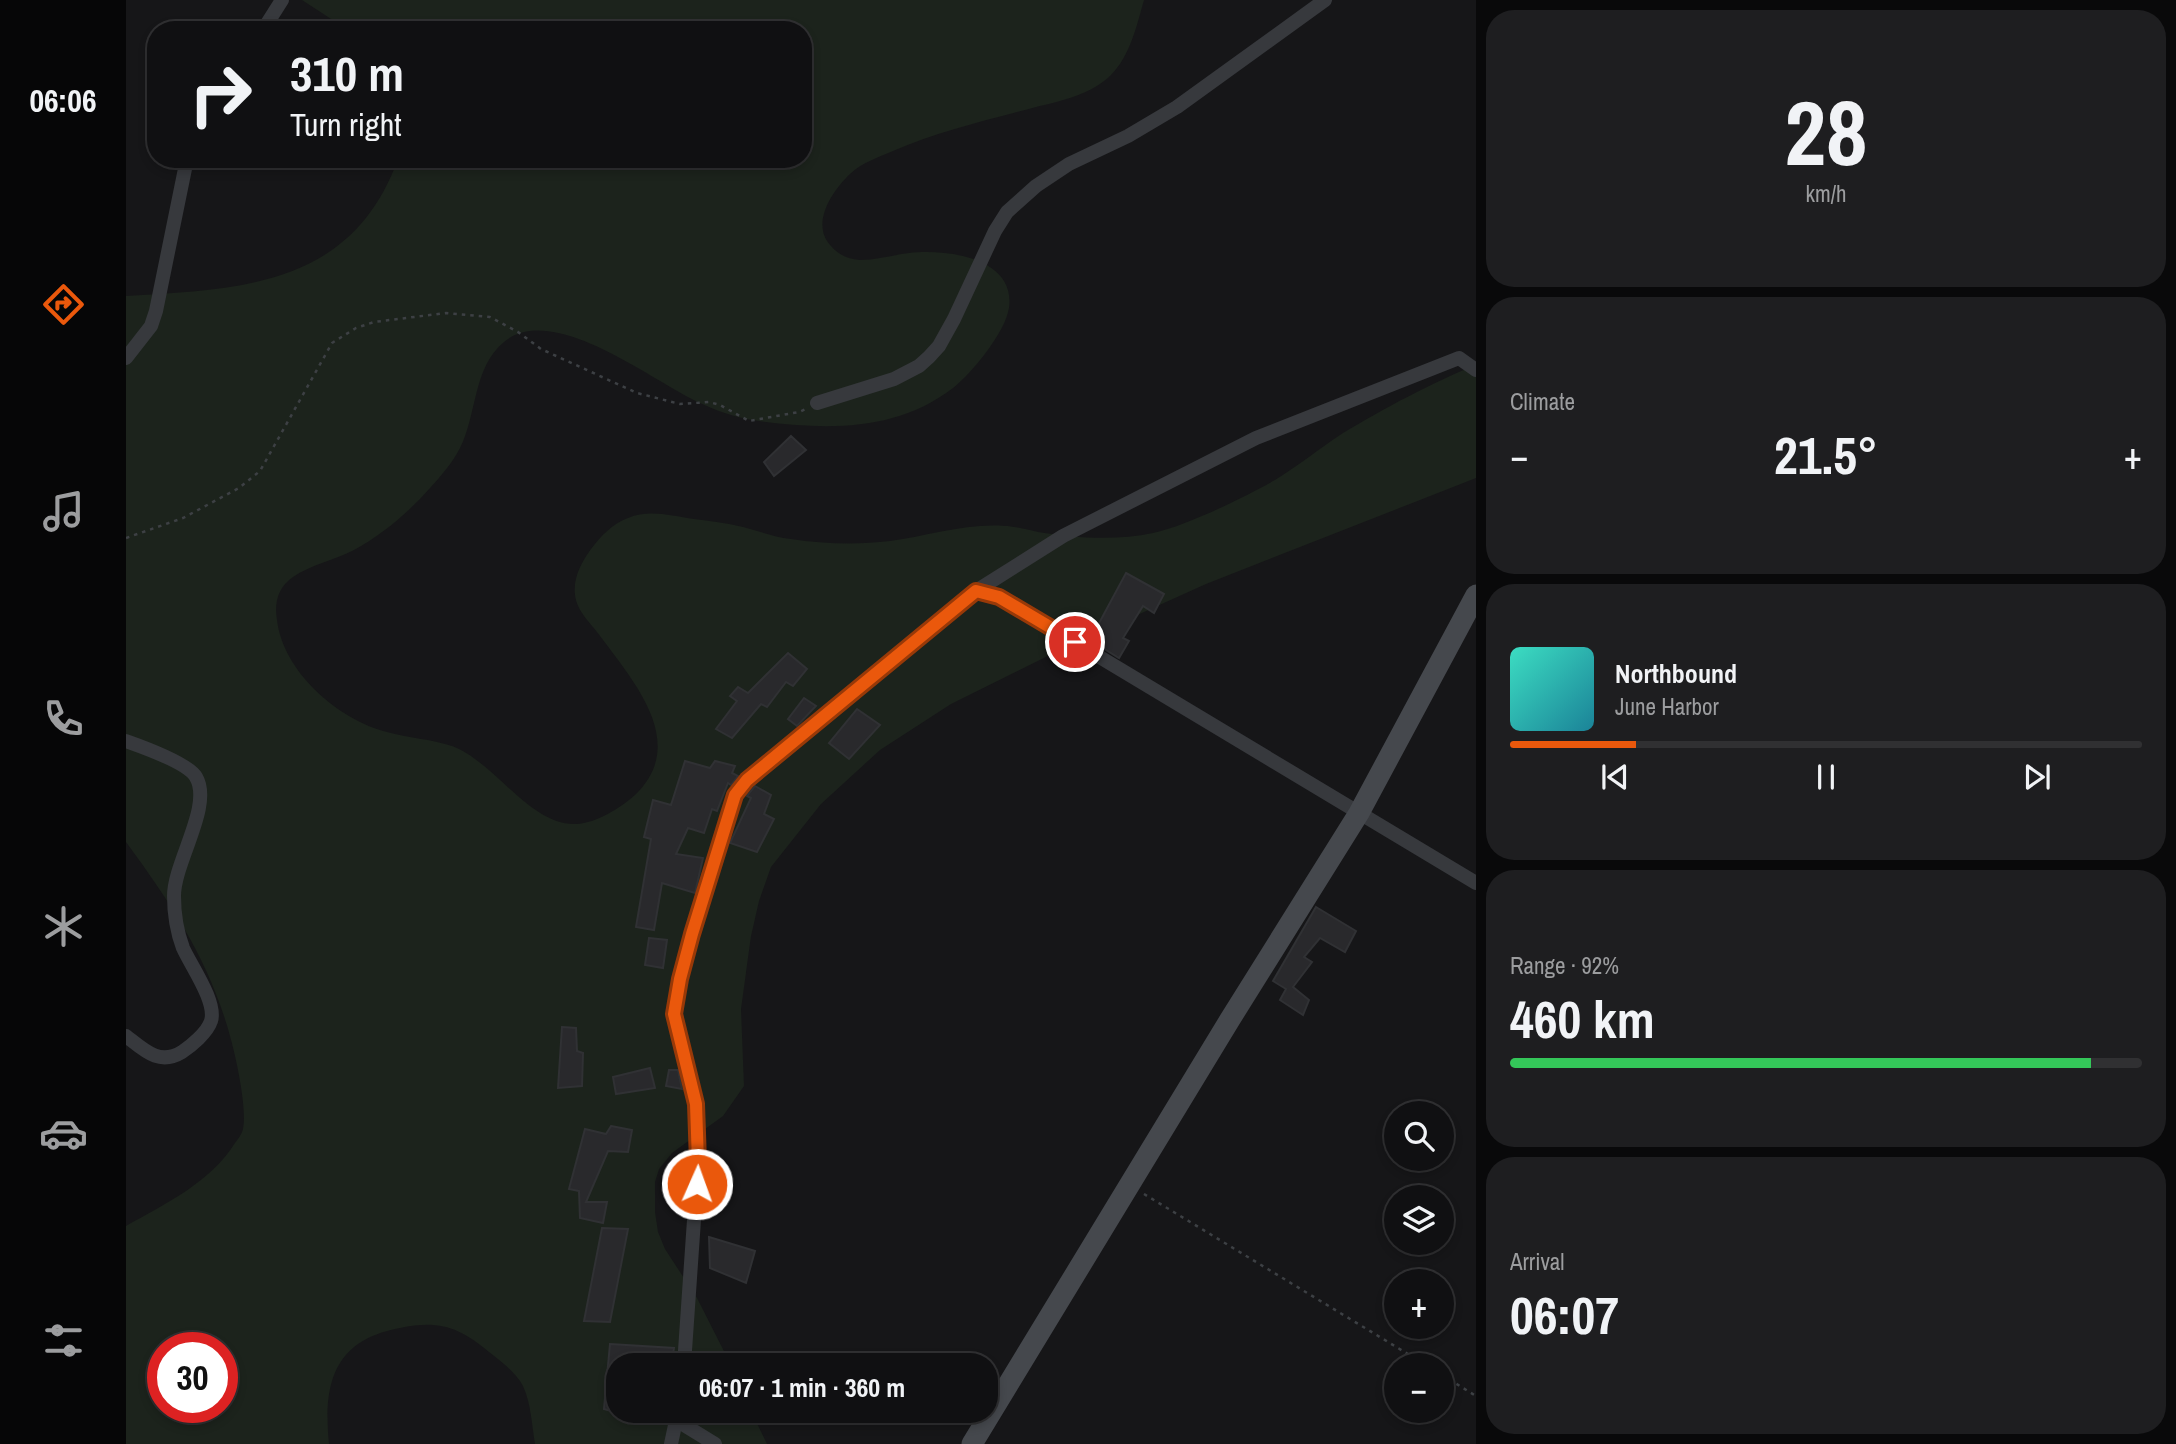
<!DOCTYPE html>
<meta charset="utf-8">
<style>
body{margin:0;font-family:"Archivo Narrow",sans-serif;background:#1e1e20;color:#f1f3f6;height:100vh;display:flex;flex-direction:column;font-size:26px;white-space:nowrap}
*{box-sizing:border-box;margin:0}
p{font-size:23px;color:#9c9d9f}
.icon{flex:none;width:38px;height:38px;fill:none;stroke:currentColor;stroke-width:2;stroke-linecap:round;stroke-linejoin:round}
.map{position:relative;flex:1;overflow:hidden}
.drawer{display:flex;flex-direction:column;gap:10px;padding:10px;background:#09090a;width:700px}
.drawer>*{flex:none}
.guide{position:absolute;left:21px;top:21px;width:665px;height:147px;border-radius:28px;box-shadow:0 4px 10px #0003,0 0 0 2px #303032;background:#101012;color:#f1f3f6;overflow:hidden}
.controls{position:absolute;left:1258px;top:1101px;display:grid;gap:14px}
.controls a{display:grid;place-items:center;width:70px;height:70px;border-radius:50%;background:#101012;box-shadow:0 4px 10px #0003,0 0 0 2px #303032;font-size:35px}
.speed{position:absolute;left:21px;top:1332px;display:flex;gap:14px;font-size:35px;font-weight:700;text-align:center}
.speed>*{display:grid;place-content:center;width:91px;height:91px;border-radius:50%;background:#101012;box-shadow:0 4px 10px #0003,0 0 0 2px #303032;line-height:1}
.speed .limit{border:10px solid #d22;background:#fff;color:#111}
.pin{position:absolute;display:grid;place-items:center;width:60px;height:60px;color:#fff;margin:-30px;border:4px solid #fff;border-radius:50%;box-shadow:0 2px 7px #0007}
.me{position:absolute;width:77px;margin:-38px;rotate:2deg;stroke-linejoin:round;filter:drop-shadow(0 0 5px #0008)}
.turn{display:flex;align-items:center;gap:24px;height:147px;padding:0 28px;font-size:32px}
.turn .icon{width:91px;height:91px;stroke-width:2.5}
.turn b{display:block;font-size:49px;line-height:60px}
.big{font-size:52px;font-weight:700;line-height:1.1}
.drawer .tile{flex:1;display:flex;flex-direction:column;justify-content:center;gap:10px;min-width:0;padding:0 24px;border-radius:28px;background:#1e1e20}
.drawer .dial{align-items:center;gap:0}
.dial b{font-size:91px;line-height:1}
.song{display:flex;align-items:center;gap:21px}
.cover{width:84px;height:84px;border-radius:10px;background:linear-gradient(135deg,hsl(170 70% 55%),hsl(190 70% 35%))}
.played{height:7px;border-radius:4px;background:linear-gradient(90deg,#ea580c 20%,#303032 20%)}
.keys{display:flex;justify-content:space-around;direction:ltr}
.heat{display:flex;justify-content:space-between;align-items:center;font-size:38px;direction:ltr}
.charge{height:10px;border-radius:5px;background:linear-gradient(90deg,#34c759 92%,#303032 0)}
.trip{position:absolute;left:480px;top:1353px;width:392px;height:70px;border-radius:28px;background:#101012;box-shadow:0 4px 10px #0003,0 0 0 2px #303032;font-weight:700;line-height:70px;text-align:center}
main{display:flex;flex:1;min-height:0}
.tab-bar{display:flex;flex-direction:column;width:126px;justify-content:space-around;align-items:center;background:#060607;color:#9c9d9f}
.tab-bar .icon{width:49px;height:49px}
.tab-bar .active{color:#ea580c}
.tab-bar b{font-size:32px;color:#f1f3f6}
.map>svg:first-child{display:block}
.green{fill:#1c231c;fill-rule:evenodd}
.building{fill:#29292c;stroke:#303134;stroke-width:2}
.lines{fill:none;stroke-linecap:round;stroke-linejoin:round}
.path{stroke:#3d4044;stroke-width:2.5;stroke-dasharray:3.5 5;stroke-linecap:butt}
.street{stroke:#37393d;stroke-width:14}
.secondary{stroke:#45484d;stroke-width:21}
.route-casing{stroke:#983908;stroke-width:18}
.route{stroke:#ea580c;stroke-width:12}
</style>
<main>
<nav class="tab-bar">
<b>06:06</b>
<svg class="icon active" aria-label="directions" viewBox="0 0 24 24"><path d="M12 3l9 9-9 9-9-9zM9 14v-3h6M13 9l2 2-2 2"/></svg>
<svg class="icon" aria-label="music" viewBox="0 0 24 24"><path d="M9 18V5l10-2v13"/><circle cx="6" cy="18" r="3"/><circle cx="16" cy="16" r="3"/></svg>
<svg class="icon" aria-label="phone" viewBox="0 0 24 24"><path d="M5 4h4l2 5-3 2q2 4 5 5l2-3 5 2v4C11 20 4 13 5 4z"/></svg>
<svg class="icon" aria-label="climate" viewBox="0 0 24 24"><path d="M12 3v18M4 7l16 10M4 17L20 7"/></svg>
<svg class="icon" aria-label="car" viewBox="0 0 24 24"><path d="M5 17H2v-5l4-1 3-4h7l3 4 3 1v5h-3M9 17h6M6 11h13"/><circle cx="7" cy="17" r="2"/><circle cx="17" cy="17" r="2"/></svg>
<svg class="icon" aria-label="filters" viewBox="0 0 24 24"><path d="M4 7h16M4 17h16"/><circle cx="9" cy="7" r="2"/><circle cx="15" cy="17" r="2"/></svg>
</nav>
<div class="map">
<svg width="1350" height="1444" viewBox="0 0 1350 1444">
<rect width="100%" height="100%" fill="#161618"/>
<path class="green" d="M176 0H1018C1011 25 1004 56 985 75 966 94 935 101 910 107 862 120 813 131 767 151 751 158 737 162 724 174 706 191 684 224 705 246 713 255 721 259 734 260 750 260 767 255 783 253 820 249 890 257 883 308 879 333 846 373 827 388 780 424 726 429 670 425 633 422 608 419 574 403 527 382 427 301 378 342 347 367 351 415 334 448 327 462 315 476 304 488 283 512 256 535 228 550 209 560 184 565 167 577 152 587 148 603 151 620 157 672 213 720 261 732 282 738 305 739 326 746 368 761 404 826 450 824 471 823 494 808 509 795 563 743 508 682 474 636 465 623 451 612 449 595 447 578 455 563 465 549 475 536 486 524 502 518 524 509 545 516 568 519 584 521 600 523 617 527 633 531 648 537 665 539 697 544 732 545 764 541 802 536 840 523 879 526 886 526 905 530 912 532 949 538 990 541 1027 533 1060 526 1119 497 1149 480 1172 466 1194 448 1217 433 1257 409 1307 382 1350 365V478L1080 584 936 649 825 704 754 750 695 804 645 867 633 901 625 936 615 1009 618 1086 597 1116 546 1153 533 1169 529 1182V1212L532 1232 539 1249 571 1298 605 1365H492V1410L625 1411 641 1444H409C406 1426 405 1403 397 1386 390 1373 375 1361 363 1352 333 1327 313 1320 274 1328 208 1340 197 1383 203 1444H0V1226C39 1204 85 1182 109 1143 112 1139 116 1134 117 1129 120 1114 115 1086 112 1070 94 978 55 917 0 842V296C116 289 226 286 272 159H677V30H222ZM37 1348H96V1407H37Z"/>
<path class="building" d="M665 436 680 450 648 476 638 462Z
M1000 573 1038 594 1028 613 1017 606 997 638 1003 641 993 658 964 640Z
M662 653 681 669 667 686 660 682 641 707 635 704 606 738 590 729 611 701 604 696 612 687 622 693Z
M678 698 690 706 671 726 662 719Z
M731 709 754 725 723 759 703 743Z
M559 761 584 768 589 761 609 766 606 773 612 776 605 785 602 783 591 811 586 809 578 833 562 828 550 854 577 858 569 893 536 883 528 930 510 927 525 839 518 837 527 800 545 805Z
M629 786 645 795 638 814 648 819 631 852 604 843 625 798 621 796Z
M1190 907 1230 931 1219 952 1194 938 1178 957 1186 962 1167 987 1183 1000 1177 1015 1154 1000 1160 989 1147 981Z
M523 938 541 940 537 968 519 965Z
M436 1027 450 1028 451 1051 457 1053 456 1086 432 1088Z
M524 1068 529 1088 490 1094 487 1077Z
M543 1070H552L556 1089 540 1086Z
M485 1126 506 1130 502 1152 482 1151 460 1202H481L477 1223 454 1218 453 1191 443 1189 459 1129 480 1134Z
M476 1228 502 1229 484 1322 458 1321Z
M583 1237 629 1251 620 1283 584 1268Z
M484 1344 548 1348 545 1365H492V1413L478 1409Z"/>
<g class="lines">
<path class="path" d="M0 538 57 518 113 488 134 471 206 343 230 328 248 322 320 313 364 317 392 332 415 349 511 393 554 404 583 402 594 405 623 421 673 412 680 409
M1018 1194 1300 1365
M1316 1375 1350 1396"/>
<path class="street" d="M137 30 156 0
M0 358 25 326 30 311 61 159
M691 403 768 379 793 366 803 357 813 346 828 319 869 231 881 212 910 186 943 164 1002 136 1051 107 1199 0
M850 591 937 536 1130 438 1333 358 1350 370
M0 741C17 747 62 763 70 777 87 806 48 862 48 896 48 913 51 932 57 948 65 966 91 1002 85 1021 81 1033 65 1046 56 1052 33 1066 18 1050 0 1036
M558 1365 572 1162 570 1104 548 1014 554 979 566 934 609 795 621 780 850 591 873 597 902 614 1350 883
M550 1420 589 1444
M545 1444 552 1411"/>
<path class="secondary" d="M846 1444 1103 1021 1233 813 1350 595"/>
</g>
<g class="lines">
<g class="route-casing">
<path id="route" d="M571 1184 572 1162 570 1104 548 1014 554 979 566 934 609 795 621 780 850 591 873 597 949 642"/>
</g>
<use href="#route" class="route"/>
</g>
</svg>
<div class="controls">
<a><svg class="icon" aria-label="search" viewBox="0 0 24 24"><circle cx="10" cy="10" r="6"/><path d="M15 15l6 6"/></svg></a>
<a><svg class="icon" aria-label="layers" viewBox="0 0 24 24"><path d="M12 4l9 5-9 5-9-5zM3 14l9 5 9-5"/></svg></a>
<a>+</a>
<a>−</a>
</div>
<div class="speed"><div class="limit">30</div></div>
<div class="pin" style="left:949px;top:642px;background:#d93025"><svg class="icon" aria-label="arrive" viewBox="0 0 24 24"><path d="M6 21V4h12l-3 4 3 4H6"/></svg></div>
<svg class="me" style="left:571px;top:1184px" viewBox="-20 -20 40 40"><circle r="17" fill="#ea580c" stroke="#fff" stroke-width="3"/><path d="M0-11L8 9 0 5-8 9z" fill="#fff"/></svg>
<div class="trip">06:07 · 1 min · 360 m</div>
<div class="guide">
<div class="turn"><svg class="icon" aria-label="right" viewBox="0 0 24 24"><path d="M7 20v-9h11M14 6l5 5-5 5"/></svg><div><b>310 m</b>Turn right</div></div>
</div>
</div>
<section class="drawer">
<div class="tile dial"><b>28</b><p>km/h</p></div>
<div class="tile"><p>Climate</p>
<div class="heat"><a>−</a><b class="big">21.5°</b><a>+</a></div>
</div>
<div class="tile">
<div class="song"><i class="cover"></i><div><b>Northbound</b><p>June Harbor</p></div></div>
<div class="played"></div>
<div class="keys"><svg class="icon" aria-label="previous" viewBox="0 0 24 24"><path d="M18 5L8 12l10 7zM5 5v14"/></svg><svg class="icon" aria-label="pause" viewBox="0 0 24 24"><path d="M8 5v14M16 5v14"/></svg><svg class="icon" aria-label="next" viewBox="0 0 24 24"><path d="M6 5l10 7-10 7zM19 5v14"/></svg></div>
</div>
<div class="tile"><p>Range · 92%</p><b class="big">460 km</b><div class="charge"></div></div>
<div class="tile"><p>Arrival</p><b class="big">06:07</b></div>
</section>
</main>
